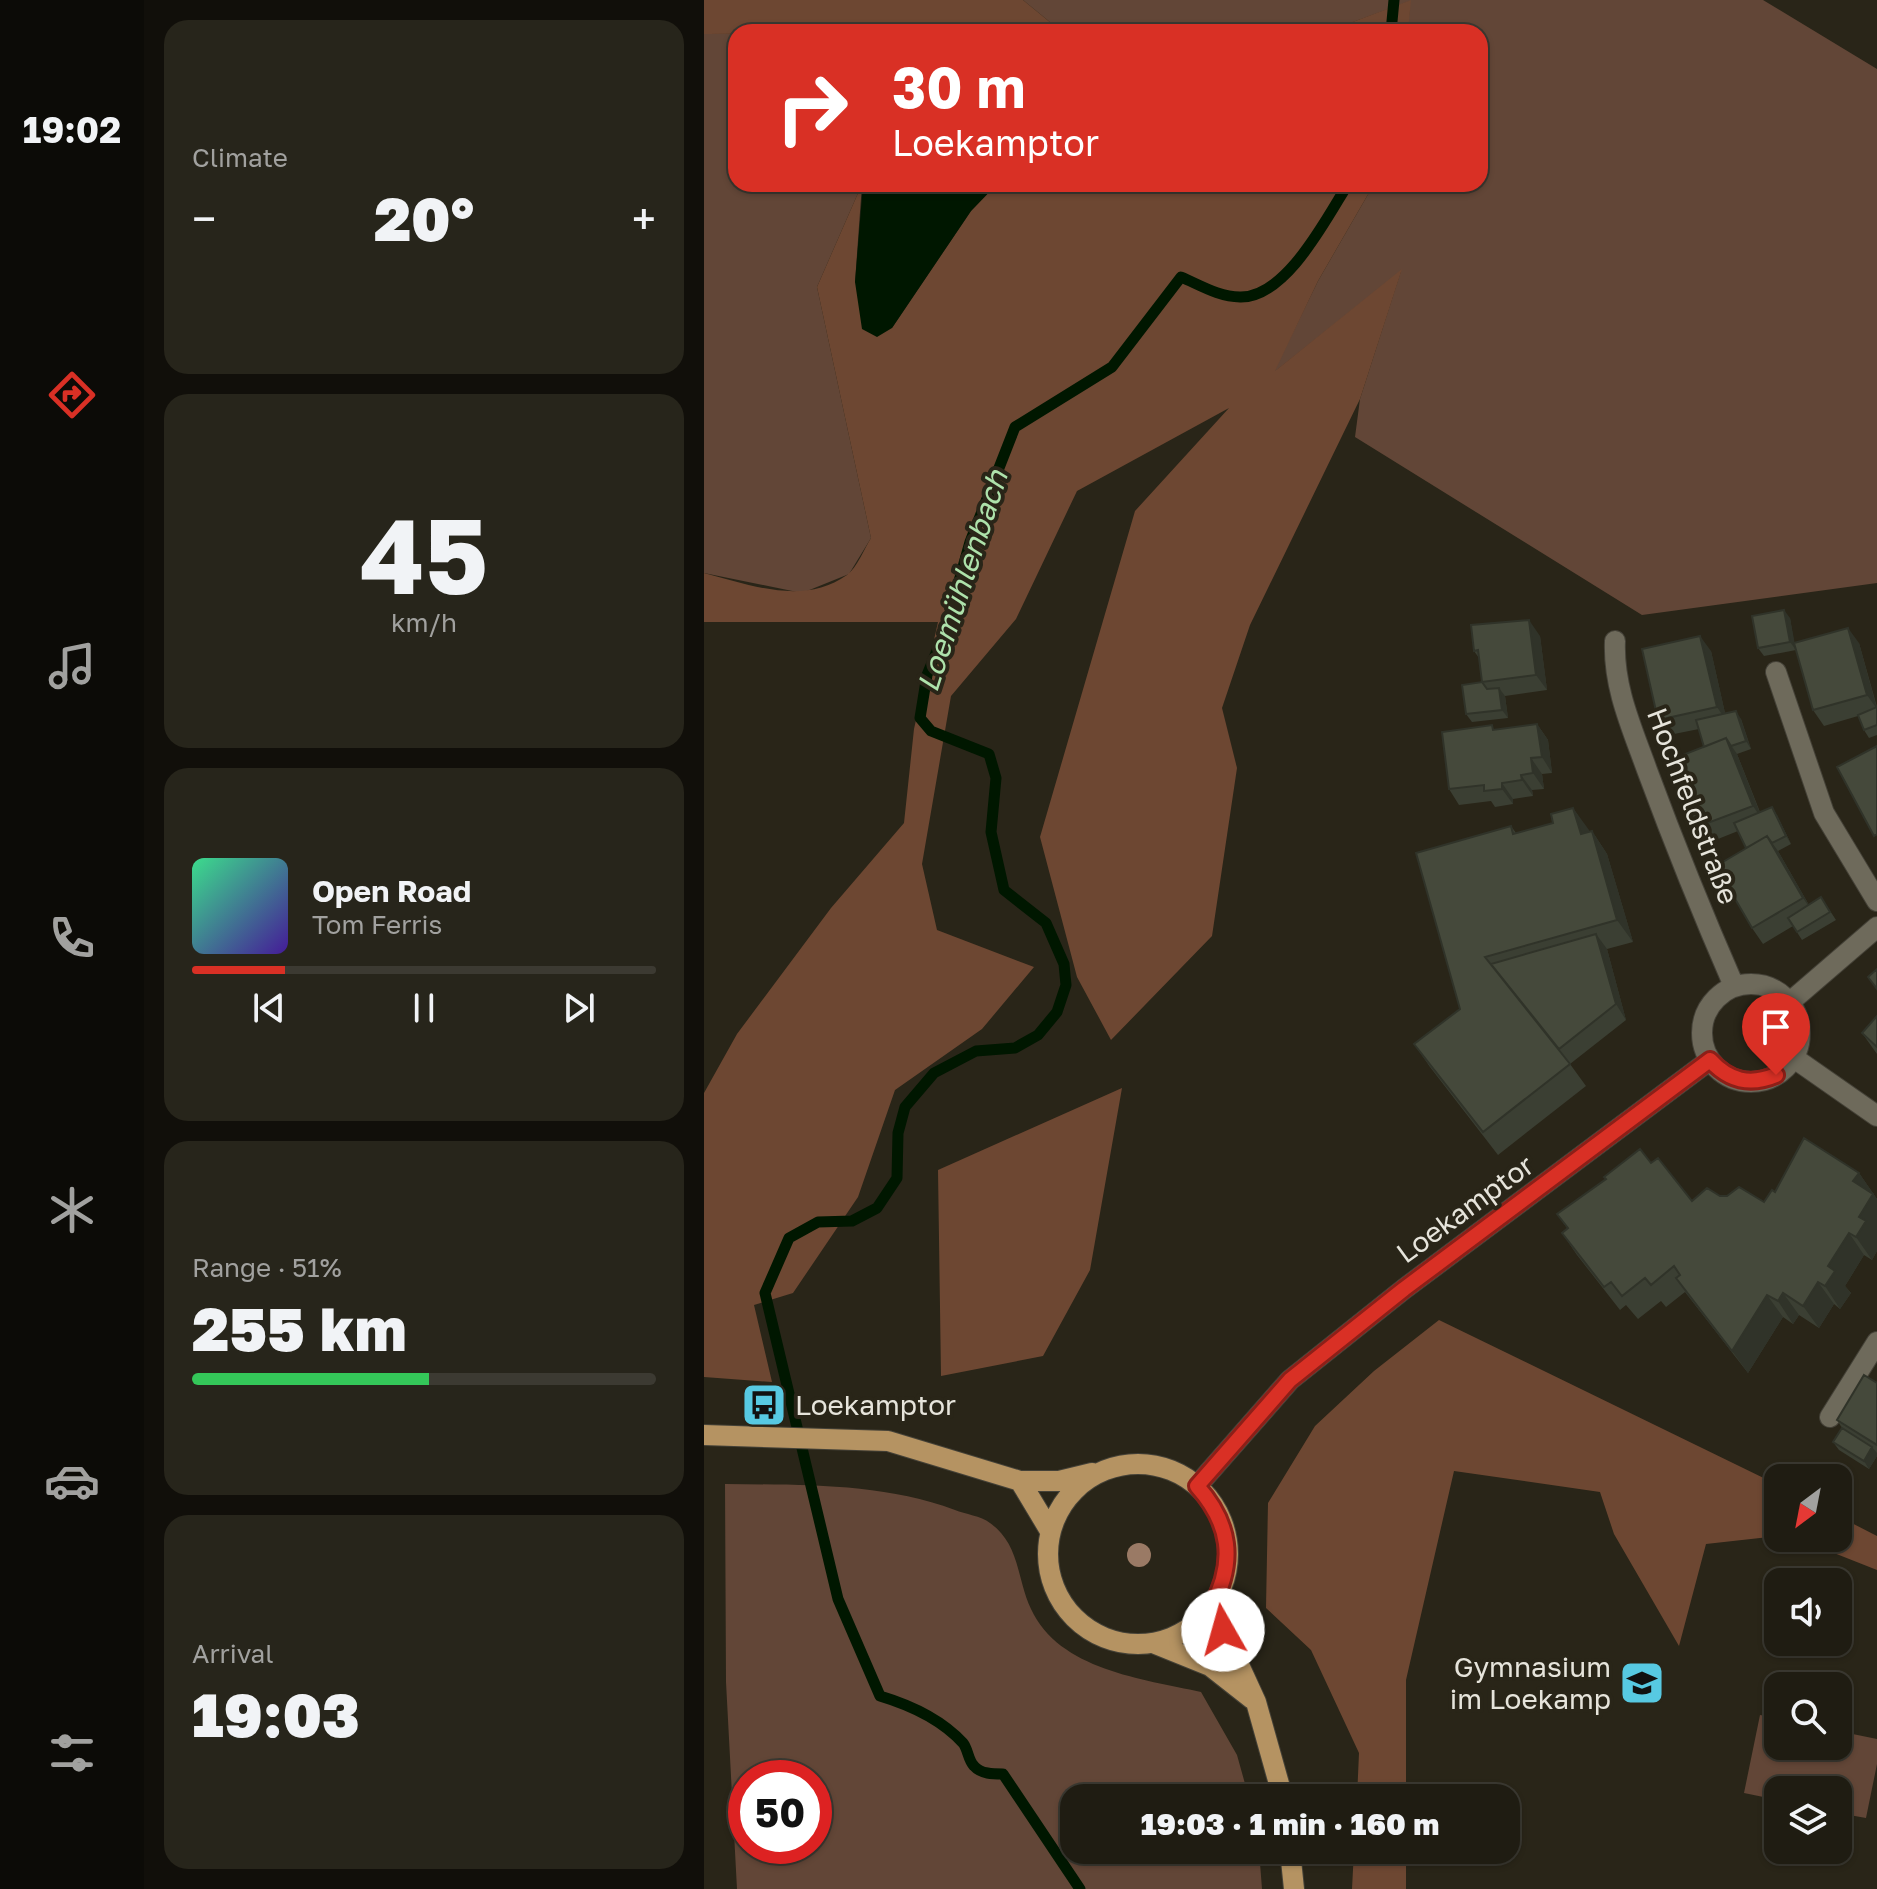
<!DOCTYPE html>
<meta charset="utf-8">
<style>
body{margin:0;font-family:"Golos Text",sans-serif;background:#27251b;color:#f1f3f6;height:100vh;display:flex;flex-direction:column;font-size:30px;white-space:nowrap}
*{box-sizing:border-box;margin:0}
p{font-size:26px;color:#a1a19f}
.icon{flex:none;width:44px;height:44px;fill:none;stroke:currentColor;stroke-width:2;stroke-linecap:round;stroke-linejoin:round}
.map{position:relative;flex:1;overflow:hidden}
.panel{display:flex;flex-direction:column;gap:20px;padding:20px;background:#110f0a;width:560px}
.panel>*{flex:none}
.top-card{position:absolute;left:24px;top:24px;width:760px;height:168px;border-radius:24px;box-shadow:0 2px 6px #0004,0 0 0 2px #3c3a32;background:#d93025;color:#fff;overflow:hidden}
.needle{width:52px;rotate:212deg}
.buttons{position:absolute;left:1060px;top:1464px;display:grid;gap:16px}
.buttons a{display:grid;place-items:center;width:88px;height:88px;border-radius:16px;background:#1f1c12;box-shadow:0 2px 6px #0004,0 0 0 2px #3c3a32;font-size:40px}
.speed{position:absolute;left:24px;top:1760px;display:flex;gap:16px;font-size:40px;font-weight:700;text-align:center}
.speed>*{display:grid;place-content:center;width:104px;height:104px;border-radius:50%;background:#1f1c12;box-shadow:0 2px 6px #0004,0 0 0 2px #3c3a32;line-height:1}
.speed .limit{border:12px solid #d22;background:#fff;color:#111}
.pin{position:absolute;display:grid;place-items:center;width:68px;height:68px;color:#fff;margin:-82px -34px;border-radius:50% 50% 50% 0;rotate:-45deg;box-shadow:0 0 8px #0007}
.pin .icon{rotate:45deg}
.me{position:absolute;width:88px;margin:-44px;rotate:353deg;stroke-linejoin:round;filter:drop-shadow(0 0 6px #0008)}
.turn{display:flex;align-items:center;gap:28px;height:168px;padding:0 32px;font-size:36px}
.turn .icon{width:104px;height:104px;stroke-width:2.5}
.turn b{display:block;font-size:56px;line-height:68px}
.big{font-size:60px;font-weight:800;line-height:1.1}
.panel .card{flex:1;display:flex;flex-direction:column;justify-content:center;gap:12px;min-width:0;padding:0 28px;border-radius:24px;background:#27251b}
.panel .dial{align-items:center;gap:0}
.dial b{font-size:104px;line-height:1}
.song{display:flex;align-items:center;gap:24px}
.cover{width:96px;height:96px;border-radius:12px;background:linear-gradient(135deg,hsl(150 70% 55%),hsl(260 70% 35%))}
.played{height:8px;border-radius:4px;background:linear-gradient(90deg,#d93025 20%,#3c3a32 20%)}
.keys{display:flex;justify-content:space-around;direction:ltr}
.heat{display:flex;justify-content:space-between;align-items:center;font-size:44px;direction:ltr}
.charge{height:12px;border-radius:6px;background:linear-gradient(90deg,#34c759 51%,#3c3a32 0)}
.trip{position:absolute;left:356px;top:1784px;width:460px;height:80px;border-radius:24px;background:#1f1c12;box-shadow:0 2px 6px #0004,0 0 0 2px #3c3a32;font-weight:800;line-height:80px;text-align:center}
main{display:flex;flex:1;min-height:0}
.dock{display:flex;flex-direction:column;width:144px;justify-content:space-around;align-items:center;background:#0c0b07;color:#a1a19f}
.dock .icon{width:56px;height:56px}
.dock .on{color:#d93025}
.dock b{font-size:36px;color:#f1f3f6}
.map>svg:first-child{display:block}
.green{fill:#624637;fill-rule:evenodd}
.forest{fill:#6d4732}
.water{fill:#001700}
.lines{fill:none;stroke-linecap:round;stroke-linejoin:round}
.stream{stroke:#001700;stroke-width:11}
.minor-casing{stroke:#444137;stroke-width:22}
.major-casing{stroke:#444137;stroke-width:22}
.minor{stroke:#6e6a5b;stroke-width:20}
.major{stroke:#b59362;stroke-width:20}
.tree{fill:#9a7a65}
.wall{fill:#3b3f33}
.shaded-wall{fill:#303329}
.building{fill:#45493b;stroke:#303329;stroke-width:2}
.route-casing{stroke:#8d1f18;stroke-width:20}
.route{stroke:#d93025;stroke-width:14}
.labels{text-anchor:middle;stroke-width:8;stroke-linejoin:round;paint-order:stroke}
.street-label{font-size:28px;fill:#e6e4db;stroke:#292518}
.poi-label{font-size:28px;fill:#e6e4db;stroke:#292518;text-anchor:start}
.water-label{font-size:30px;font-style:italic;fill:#aee2ab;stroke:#292518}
</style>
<main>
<nav class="dock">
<b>19:02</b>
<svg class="icon on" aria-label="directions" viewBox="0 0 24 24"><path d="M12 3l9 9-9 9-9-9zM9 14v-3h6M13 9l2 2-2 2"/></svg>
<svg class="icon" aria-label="music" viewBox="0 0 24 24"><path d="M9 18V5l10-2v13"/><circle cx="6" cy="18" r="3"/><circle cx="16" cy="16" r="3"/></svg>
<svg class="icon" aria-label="phone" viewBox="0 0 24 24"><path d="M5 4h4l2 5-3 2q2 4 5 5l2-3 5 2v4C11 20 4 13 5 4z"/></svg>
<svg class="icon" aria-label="climate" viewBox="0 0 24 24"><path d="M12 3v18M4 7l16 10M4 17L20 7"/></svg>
<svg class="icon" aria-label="car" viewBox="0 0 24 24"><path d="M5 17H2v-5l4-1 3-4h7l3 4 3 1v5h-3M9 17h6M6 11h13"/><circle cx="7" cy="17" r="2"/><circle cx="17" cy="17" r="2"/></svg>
<svg class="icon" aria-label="filters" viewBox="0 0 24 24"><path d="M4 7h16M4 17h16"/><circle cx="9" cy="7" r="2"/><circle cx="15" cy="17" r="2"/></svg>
</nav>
<section class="panel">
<div class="card"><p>Climate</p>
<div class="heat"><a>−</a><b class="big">20°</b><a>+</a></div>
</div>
<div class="card dial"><b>45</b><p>km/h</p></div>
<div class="card">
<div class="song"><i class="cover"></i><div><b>Open Road</b><p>Tom Ferris</p></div></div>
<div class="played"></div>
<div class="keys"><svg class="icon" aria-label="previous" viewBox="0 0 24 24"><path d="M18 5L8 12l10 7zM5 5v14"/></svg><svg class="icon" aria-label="pause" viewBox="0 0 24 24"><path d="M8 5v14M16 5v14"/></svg><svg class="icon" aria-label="next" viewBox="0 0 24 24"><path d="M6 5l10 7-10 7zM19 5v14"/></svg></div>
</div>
<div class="card"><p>Range · 51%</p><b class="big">255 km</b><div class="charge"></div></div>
<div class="card"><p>Arrival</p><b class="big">19:03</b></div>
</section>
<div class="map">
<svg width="1173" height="1889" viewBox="0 0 1173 1889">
<rect width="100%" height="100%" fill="#292518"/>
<path class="green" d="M319 0H1059L1173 69V583L938 615 651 437 656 399 697 271 569 373 614 281 670 184H776V32H704L706 1 622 32H358Z
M0 34H32V184H158L113 287 167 538 145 574 98 593 0 573Z
M21 1484C100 1485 177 1483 251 1510 261 1514 277 1516 286 1523 316 1544 313 1580 327 1609 355 1670 439 1679 497 1692L533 1755 545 1798H370V1850H555L558 1889H33L22 1682ZM42 1778H110V1846H42Z
M1056 1715 1074 1718V1746H1134V1731L1173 1739V1764L1162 1818 1134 1813V1790H1074V1800L1040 1793Z"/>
<path class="forest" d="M0 0H319L358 32 0 34Z
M707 0 704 32H622Z
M158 184 151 282 188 328 267 211 293 184H670L614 281 571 371 698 269 656 399 546 625 518 708 533 768 508 936 407 1040 373 977 336 837 431 511 525 408 373 491 312 619 247 696 218 864 233 930 330 967 278 1029 191 1090 154 1197 89 1293 50 1305 68 1382 0 1377V1093L33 1034 127 908 200 823 210 729 234 622H0V573C46 585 100 606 143 575 153 568 160 549 167 538L113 287Z
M418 1088 386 1270 339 1356 237 1376 234 1170Z
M735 1320 1074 1485V1536L1002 1544 975 1646 910 1534 896 1492 750 1471 702 1680V1798H653L655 1753 607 1650 562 1608 564 1503 611 1426 670 1371Z
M1134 1516 1173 1536V1570L1092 1538H1134Z
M650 1850H702V1889H648Z"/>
<path class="water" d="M159 184H293L267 211 188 328 173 337 158 329 151 282Z"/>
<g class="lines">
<path class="stream" d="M687 32 690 0
M376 1889 299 1774C289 1774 277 1774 270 1766 264 1760 264 1749 259 1743 237 1719 206 1705 176 1696L134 1599 61 1293 85 1238 114 1222 148 1221 173 1208 193 1178 194 1133 201 1107 230 1073 272 1051 311 1048 334 1035 353 1012 362 985 360 964 342 923 300 890 287 832 292 778 285 754 227 731 216 718 223 675 241 631 266 542 311 427 408 367 477 277C496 285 515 297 536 297 582 298 622 219 644 184"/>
<g class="minor-casing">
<path id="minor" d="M911 641C909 687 928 728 943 770 970 843 999 915 1030 986
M1072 672 1120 813 1173 901
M998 1033a49 49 0 1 1 98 0a49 49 0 1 1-98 0Z
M1086 1002 1173 927
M1090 1058 1173 1116
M1126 1417 1173 1342
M493 1486 586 1380 700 1289 1006 1060"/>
</g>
<g class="major-casing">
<path id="major" d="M0 1435 184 1441 316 1481H355L388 1473
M344 1554a90 90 0 1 1 180 0a90 90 0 1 1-180 0Z
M316 1481 346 1531
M508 1606 552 1702 579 1798
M449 1643 506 1666 548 1699
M586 1850 590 1889"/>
</g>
<use href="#minor" class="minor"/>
<use href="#major" class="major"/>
</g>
<circle class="tree" cx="435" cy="1555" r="12"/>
<path class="wall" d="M1086 618 1090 643H1155L1173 707V735L1165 738 1160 730 1154 716 1120 726 1109 710 1090 644 1092 650 1060 656 1054 648Z
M836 636 843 690 801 696 804 718 768 722 762 714 778 682 775 658 770 651Z
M1007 651 1021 713 1037 719 1047 749 1033 754 1056 812 1073 815 1087 844 1074 851 1105 905 1117 897 1132 920 1098 940 1089 926 1059 944 1048 928 1042 848 1034 831 1004 843 993 827 1000 747 995 729 965 735 954 720Z
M833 724 844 740 848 773 838 774 840 789 828 790 829 796 809 799V804L791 807 787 801 755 805 745 789 791 730Z
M869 808 885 832 888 831 903 854 929 942 903 949 922 1020 866 1064 882 1086 794 1155 726 1067 710 1044 756 1009 807 826 812 833 849 823Z
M1173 1016V1054L1158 1033Z
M947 1163 988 1201 1016 1196 1060 1202 1071 1192 1155 1173 1173 1199V1251L1168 1260 1160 1255 1141 1286 1147 1293 1136 1309 1130 1304 1115 1328 1095 1315 1089 1324 1079 1317 1044 1373 981 1292 962 1307 957 1301 934 1319 922 1305 916 1310 873 1255 858 1233 863 1228 853 1214Z
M1173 1383V1456L1165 1469 1135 1450 1129 1442 1138 1428 1133 1420Z"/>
<path class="shaded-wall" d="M1080 610 1086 618 1092 650 1086 642Z
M825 620 836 636 843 690 832 675Z
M1144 628 1155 643 1173 709 1163 695Z
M996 636 1007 651 1023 722 1013 707Z
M795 688 801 696 804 718 798 710Z
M1032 711 1037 719 1047 749 1042 741Z
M833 724 844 740 848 773 838 757Z
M1022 738 1033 754 1059 821 1049 806Z
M827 758 838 774 840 789 829 773Z
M817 775 828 790 829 796 818 780Z
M798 783 809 799V804L798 789Z
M1068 807 1073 815 1087 844 1082 836Z
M869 808 885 830 893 856 877 834Z
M888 831 903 854 929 942 913 920Z
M1063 836 1074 851 1110 914 1099 898Z
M892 934 903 949 922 1020 912 1004Z
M1155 1173 1173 1199V1251L1168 1260 1152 1237 1155 1217 1149 1181Z
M1145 1233 1160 1255 1141 1286 1147 1293 1136 1309 1121 1286 1124 1266Z
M1114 1282 1130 1304 1115 1328 1099 1306Z
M1079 1293 1095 1315 1089 1324 1074 1301Z
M1063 1295 1079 1317 1044 1373 1028 1351Z
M1168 1447 1173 1453V1456L1165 1469 1160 1461Z"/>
<path class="building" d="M1080 610 1086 642 1054 648 1048 616Z
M825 620 832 675 778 682 774 650 770 651 767 625Z
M1144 628 1163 695 1109 710 1090 643Z
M996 636 1013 707 954 720 938 649Z
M778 682 783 689 795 688 798 710 762 714 758 685Z
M1173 707V725L1160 730 1154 715Z
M1032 711 1042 741 1027 746 1022 738 1000 747 992 720Z
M833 724 838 757 827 758 829 773 817 775 818 780 798 783V789L780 791V785L745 789 738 732 788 725 789 730Z
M1022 738 1049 806 993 827 966 760Z
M1173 746V834L1170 836 1133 767Z
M1068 807 1082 836 1068 843 1063 836 1042 848 1030 823Z
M869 808 877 834 888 831 913 920 781 957 866 1064 779 1132 710 1044 756 1009 712 853 807 826 809 834 849 823 847 814Z
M1063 836 1099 898 1048 928 1012 866Z
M1117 897 1126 912 1093 932 1084 918Z
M892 934 912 1004 855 1049 787 964Z
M1173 969V989L1164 977Z
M1173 1016V1047L1158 1033Z
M1100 1138 1155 1173 1149 1181 1169 1194 1155 1217 1162 1221 1152 1237 1145 1233 1124 1266 1131 1271 1121 1286 1114 1282 1099 1306 1079 1293 1074 1301 1063 1295 1028 1351 972 1278 976 1275 970 1266 947 1285 941 1278 918 1296 907 1282 900 1287 858 1233 864 1228 853 1214 902 1179 900 1177 936 1149 947 1163 954 1158 988 1201 1003 1188 1016 1196H1023L1035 1187 1060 1202 1068 1190 1071 1192Z
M1160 1375 1173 1383V1445L1133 1420Z
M1138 1428 1168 1447 1160 1461 1129 1442Z"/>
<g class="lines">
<g class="route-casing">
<path id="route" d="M519 1630 508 1606C532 1561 526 1523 493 1486L586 1380 700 1289 1006 1060C1025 1081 1046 1086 1072 1075"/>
</g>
<use href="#route" class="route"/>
</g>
<defs>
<g id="bus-square" transform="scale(2.3)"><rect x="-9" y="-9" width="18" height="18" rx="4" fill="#57c9e2" stroke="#292518"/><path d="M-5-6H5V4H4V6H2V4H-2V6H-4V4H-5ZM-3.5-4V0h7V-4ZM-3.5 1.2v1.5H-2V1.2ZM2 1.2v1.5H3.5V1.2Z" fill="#111"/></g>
<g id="school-square" transform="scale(2.3)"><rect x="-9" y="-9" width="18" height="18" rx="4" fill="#57c9e2" stroke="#292518"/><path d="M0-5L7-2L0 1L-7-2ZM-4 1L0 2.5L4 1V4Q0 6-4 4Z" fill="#111"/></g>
</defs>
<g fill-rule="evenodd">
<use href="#bus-square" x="60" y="1405"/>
<use href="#school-square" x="938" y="1683"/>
</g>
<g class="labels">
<g class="street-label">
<text transform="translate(989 806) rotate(69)" y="10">Hochfeldstraße</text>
<text transform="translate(761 1209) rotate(-36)" y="10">Loekamptor</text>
</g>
<g class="poi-label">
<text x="91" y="1415">Loekamptor</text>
<text x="907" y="1677" text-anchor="end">Gymnasium<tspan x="907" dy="32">im Loekamp</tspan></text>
</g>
<g class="water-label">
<text transform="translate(259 581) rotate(-72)" y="10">Loemühlenbach</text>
</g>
</g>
</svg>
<div class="buttons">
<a><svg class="needle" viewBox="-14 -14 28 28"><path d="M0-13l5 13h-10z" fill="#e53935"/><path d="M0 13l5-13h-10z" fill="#a1a19f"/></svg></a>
<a><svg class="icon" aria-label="sound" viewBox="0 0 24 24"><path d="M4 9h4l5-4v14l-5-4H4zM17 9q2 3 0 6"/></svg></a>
<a><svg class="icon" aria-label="search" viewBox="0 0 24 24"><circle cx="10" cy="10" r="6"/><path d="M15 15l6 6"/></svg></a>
<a><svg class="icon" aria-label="layers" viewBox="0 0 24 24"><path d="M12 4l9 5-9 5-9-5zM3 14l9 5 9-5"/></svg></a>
</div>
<div class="speed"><div class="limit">50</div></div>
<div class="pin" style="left:1072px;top:1075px;background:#d93025"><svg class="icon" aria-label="arrive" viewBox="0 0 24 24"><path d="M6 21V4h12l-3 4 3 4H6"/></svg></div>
<svg class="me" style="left:519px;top:1630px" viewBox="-20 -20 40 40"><circle r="19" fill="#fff"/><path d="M0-13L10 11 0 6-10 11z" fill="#d93025"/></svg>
<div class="trip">19:03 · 1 min · 160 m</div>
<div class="top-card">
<div class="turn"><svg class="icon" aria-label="right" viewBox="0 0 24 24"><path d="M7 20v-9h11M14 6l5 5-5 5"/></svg><div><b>30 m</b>Loekamptor</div></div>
</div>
</div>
</main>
